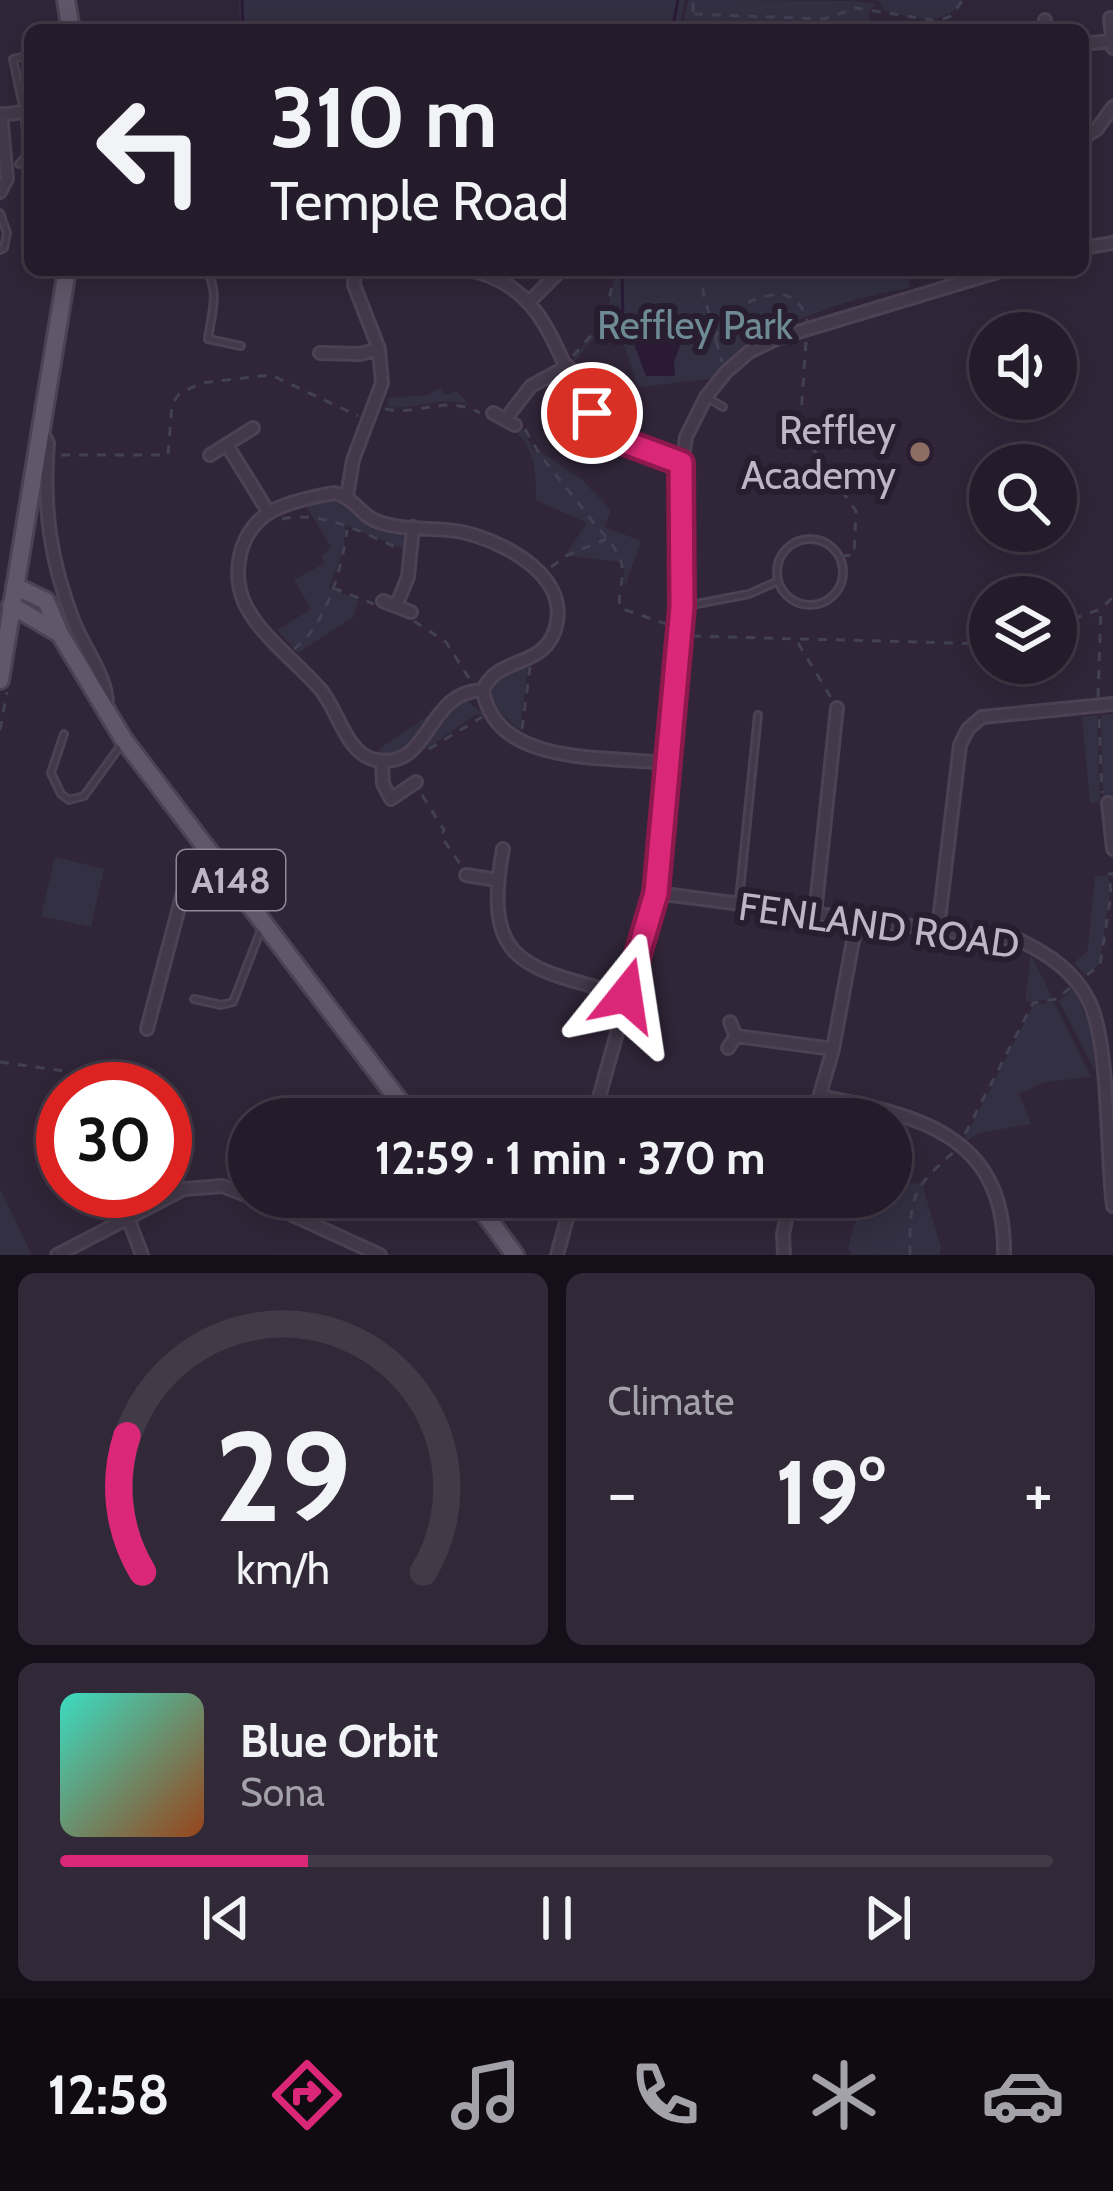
<!DOCTYPE html>
<meta charset="utf-8">
<style>
body{margin:0;font-family:Cabin,sans-serif;background:#312937;color:#f1f3f6;height:100vh;display:flex;flex-direction:column;font-size:45px;white-space:nowrap}
*{box-sizing:border-box;margin:0}
p{font-size:39px;color:#a3a1a9}
.icon{flex:none;width:66px;height:66px;fill:none;stroke:currentColor;stroke-width:2;stroke-linecap:round;stroke-linejoin:round}
.map{position:relative;height:1255px;overflow:hidden}
.sheet{display:flex;flex-direction:column;gap:18px;padding:18px;background:#140f18;flex:1}
.sheet>*{flex:none}
.guide{position:absolute;left:24px;top:24px;width:1065px;height:252px;border-radius:18px;box-shadow:0 6px 30px #0003,0 0 0 3px #423a47;background:#251c2b;color:#f1f3f6;overflow:hidden}
.controls{position:absolute;left:969px;top:312px;display:grid;gap:24px}
.controls a{display:grid;place-items:center;width:108px;height:108px;border-radius:50%;background:#251c2b;box-shadow:0 6px 30px #0003,0 0 0 3px #423a47;font-size:60px}
.speed{position:absolute;left:36px;top:1062px;display:flex;gap:24px;font-size:60px;font-weight:700;text-align:center}
.speed>*{display:grid;place-content:center;width:156px;height:156px;border-radius:50%;background:#251c2b;box-shadow:0 6px 30px #0003,0 0 0 3px #423a47;line-height:1}
.speed .limit{border:18px solid #d22;background:#fff;color:#111}
.pin{position:absolute;display:grid;place-items:center;width:102px;height:102px;color:#fff;margin:-51px;border:6px solid #fff;border-radius:50%;box-shadow:0 3px 12px #0007}
.me{position:absolute;width:132px;margin:-66px;rotate:15deg;stroke-linejoin:round;filter:drop-shadow(0 0 9px #0008)}
.turn{display:flex;align-items:center;gap:42px;height:252px;padding:0 48px;font-size:54px}
.turn .icon{width:156px;height:156px;stroke-width:2.5}
.turn b{display:block;font-size:84px;line-height:102px}
.big{font-size:90px;font-weight:700;line-height:1.1}
.sheet .widget{flex:1;display:flex;flex-direction:column;justify-content:center;gap:18px;min-width:0;padding:0 42px;border-radius:18px;background:#312937}
.sheet .dial{align-items:center;gap:0}
.dial svg{height:312px;overflow:visible;fill:none;stroke:#423a47;stroke-width:7;stroke-linecap:round;text-anchor:middle}
.dial text{fill:#f1f3f6;stroke:none}
.song{display:flex;align-items:center;gap:36px}
.cover{width:144px;height:144px;border-radius:18px;background:linear-gradient(135deg,hsl(170 70% 55%),hsl(20 70% 35%))}
.played{height:12px;border-radius:6px;background:linear-gradient(90deg,#db2777 25%,#423a47 25%)}
.keys{display:flex;justify-content:space-around;direction:ltr}
.heat{display:flex;justify-content:space-between;align-items:center;font-size:66px;direction:ltr}
.sheet .tiles{flex:1;display:grid;gap:18px;grid-template-columns:1fr 1fr}
.widget:last-child{grid-column:span 2}
.trip{position:absolute;left:228px;top:1098px;width:684px;height:120px;border-radius:60px;background:#251c2b;box-shadow:0 6px 30px #0003,0 0 0 3px #423a47;font-weight:700;line-height:120px;text-align:center}
.menu{display:flex;height:192px;justify-content:space-around;align-items:center;background:#0f0b11;color:#a3a1a9}
.menu .icon{width:84px;height:84px}
.menu .on{color:#db2777}
.menu b{font-size:54px;color:#f1f3f6}
.map>svg:first-child{display:block}
.green{fill:#333043}
.water{fill:#2b1a36}
.lines{fill:none;stroke-linecap:round;stroke-linejoin:round}
.stream{stroke:#2b1a36;stroke-width:3}
.lane-casing{stroke:#4c4253;stroke-width:10}
.street-casing{stroke:#4c4253;stroke-width:16}
.primary-casing{stroke:#4c4253;stroke-width:22}
.path{stroke:#424053;stroke-width:3;stroke-dasharray:9 9;stroke-linecap:butt}
.lane{stroke:#43394a;stroke-width:4.5}
.street{stroke:#43394a;stroke-width:10}
.primary{stroke:#62576a;stroke-width:16}
.route-casing{stroke:#8e194d;stroke-width:30}
.route{stroke:#db2777;stroke-width:21}
.education-dot{fill:#8d6e63;stroke:#281e2f;stroke-width:4.5}
.labels{text-anchor:middle;stroke-width:12;stroke-linejoin:round;paint-order:stroke}
.shield{fill:#281e2f;stroke:#928898;stroke-width:3}
.shield-label{font-size:36px;font-weight:bold;fill:#bfb5c5}
.park-label{font-size:39px;fill:#6e8a94;stroke:#281e2f}
.poi-label{font-size:39px;fill:#bfb5c5;stroke:#281e2f;text-anchor:end}
.street-label{font-size:39px;fill:#bfb5c5;stroke:#281e2f}
</style>
<div class="map">
<svg width="1113" height="1255" viewBox="0 0 1113 1255">
<rect width="100%" height="100%" fill="#312639"/>
<path class="green" d="M239 0H685L679 30H240Z
M688 0 853 1 876 4 869 12 871 30H682Z
M879 0H964C943 29 915 17 884 11Z
M616 270H907L910 288C844 298 755 329 710 379L638 387 616 321 589 343 575 361 574 357 605 323Z
M440 388 445 395 457 391 469 405C442 394 415 411 387 407L389 398 428 395Z
M521 426 533 450 537 449 581 479 611 510 605 527 641 541 625 587 623 562 568 556 567 552 587 523 536 500C536 475 536 452 517 433Z
M338 499 366 522 402 535 407 546 402 548 345 525 344 549 329 587 359 601 353 617 298 653 277 630 311 609 294 580 325 563 321 557 331 547 306 506Z
M528 665 520 730C502 715 485 703 495 678Z
M465 699 487 717 477 714 426 749 424 747 448 709Z
M432 713 434 715 411 748 383 757 379 749Z
M1113 714V801H1103L1101 715Z
M1097 715 1100 803H1090L1082 717Z
M55 857 104 869 91 927 41 916Z
M1108 875 1110 894 1099 965 1085 975 1074 963 1088 950 1095 876Z
M1031 955 1051 995 1050 999 1025 1002Z
M1074 988 1091 1027 1095 1071 1059 1001Z
M1054 1002 1091 1077 1045 1082 1019 1094 1031 1124 979 1133 968 1140 965 1138 1034 1004Z
M891 1180 922 1184 941 1248 939 1255H851L848 1248 862 1197H891Z
M0 1189 32 1255H0Z"/>
<path class="water" d="M648 312 664 318 668 333 681 343 674 362 675 376H646L634 344Z"/>
<g class="lines">
<path class="stream" d="M242 0 243 30
M672 30 678 0
M622 270 623 325 637 335
M906 270 907 276"/>
<g class="lane-casing">
<path id="lane" d="M19 164 28 154 24 111 13 59 30 55
M0 213 7 233 4 248 0 250
M94 270H111
M205 270C221 289 211 316 208 339L241 346
M706 397 723 407
M777 572a33 33 0 1 1 66 0a33 33 0 1 1-66 0Z
M681 607 749 594 778 581
M64 734 51 773 61 794 69 800 84 796 121 745
M739 900 758 715
M194 999 221 1005 233 1002 262 927"/>
</g>
<g class="street-casing">
<path id="street" d="M1110 18 1113 48
M1045 20 1046 30
M1083 44 1112 41
M0 115 30 111
M1083 138 1097 129 1113 107
M0 192 7 179 1 114
M1083 248 1113 243
M469 270C564 290 552 384 611 435 629 451 659 457 681 463
M529 302 561 270
M320 353 360 354 379 349
M493 413 515 425
M505 420 531 386 568 366
M43 433 48 443C43 509 50 559 73 620 84 649 108 676 107 707
M227 445 269 513
M210 455 253 428
M334 493C355 497 360 516 379 522 405 531 435 527 462 532 506 542 577 579 553 635 539 667 496 658 483 690 424 692 432 770 376 760 346 754 338 710 321 690 298 663 264 639 247 608 229 575 239 529 272 511 291 501 314 497 334 493Z
M347 496 353 460 382 383 379 349 354 285 355 270
M383 601 411 612
M396 606 408 577 413 527
M483 690C495 767 607 756 665 763
M382 761 383 784 391 799 416 782
M1108 803 1113 849
M503 849C481 967 528 968 625 995
M466 875 497 880
M656 893 1019 940C1048 954 1074 971 1089 1001 1110 1044 1106 1152 1113 1206
M815 914 837 708
M938 929 960 745 968 729 982 717 1113 704
M147 1029 191 862 206 847
M736 1036 833 1049
M728 1048 736 1036 730 1022
M820 1096C916 1115 1006 1133 1004 1255
M593 1119 656 893 681 607 679 488 686 437 706 397 726 372 749 352 778 338 1004 270
M813 1119 833 1049 857 919
M253 1197 380 1255
M128 1218 142 1255
M57 1255 184 1189 222 1186 249 1196
M557 1255 573 1197
M784 1255 783 1234 791 1197"/>
</g>
<g class="primary-casing">
<path id="primary" d="M66 0 71 30
M15 586 46 601 60 634 124 740 413 1119
M11 605 60 634
M0 680 67 270
M472 1197 515 1255"/>
</g>
<path class="path" d="M694 14 824 19 856 8 938 21 951 16 963 0
M693 30V0
M702 270 703 292 722 362
M715 340 724 314C753 300 795 275 807 321
M806 342 800 430 856 511 854 555 840 556
M573 356 605 320 615 270
M385 409C422 416 443 394 480 413
M525 429C543 464 570 490 593 522 603 535 615 544 621 561 626 577 617 592 620 608L669 625
M61 455H168L172 404 179 394 201 383 271 375 358 416
M282 519C323 510 362 533 398 548
M551 567 568 555 606 539
M333 588 374 604
M414 621 446 642 472 683
M1056 625 1101 609 1113 597
M692 636 990 644
M798 643 833 701
M294 649C326 626 342 568 347 530
M1098 697 1101 609
M1099 719 1102 793
M522 729 530 667
M0 730 7 692
M429 749 482 717
M422 795 444 830 441 836 462 867
M1087 975 1100 965 1111 894 1109 874H1113
M0 1062 115 1078
M965 1134 1033 1003 1056 999 1070 988
M910 1255C910 1200 910 1189 954 1152"/>
<use href="#lane" class="lane"/>
<use href="#street" class="street"/>
<use href="#primary" class="primary"/>
</g>
<g class="lines">
<g class="route-casing">
<path id="route" d="M592 413 614 438 681 463 682 607 656 893 626 995"/>
</g>
<use href="#route" class="route"/>
</g>
<circle class="education-dot" cx="920" cy="452" r="12"/>
<g class="labels">
<rect class="shield" x="177" y="850" width="108" height="60" rx="9"/>
<g class="shield-label">
<text x="231" y="893">A148</text>
</g>
<g class="park-label">
<text x="695" y="339">Reffley Park</text>
</g>
<g class="poi-label">
<text x="896" y="444">Reffley<tspan x="896" dy="45">Academy</tspan></text>
</g>
<g class="street-label">
<text transform="translate(879 925) rotate(8)" y="14">FENLAND ROAD</text>
</g>
</g>
</svg>
<div class="controls">
<a><svg class="icon" aria-label="sound" viewBox="0 0 24 24"><path d="M4 9h4l5-4v14l-5-4H4zM17 9q2 3 0 6"/></svg></a>
<a><svg class="icon" aria-label="search" viewBox="0 0 24 24"><circle cx="10" cy="10" r="6"/><path d="M15 15l6 6"/></svg></a>
<a><svg class="icon" aria-label="layers" viewBox="0 0 24 24"><path d="M12 4l9 5-9 5-9-5zM3 14l9 5 9-5"/></svg></a>
</div>
<div class="speed"><div class="limit">30</div></div>
<div class="pin" style="left:592px;top:413px;background:#d93025"><svg class="icon" aria-label="arrive" viewBox="0 0 24 24"><path d="M6 21V4h12l-3 4 3 4H6"/></svg></div>
<svg class="me" style="left:626px;top:995px" viewBox="-20 -20 40 40"><path d="M0-17L14 15 0 8-14 15z" fill="#db2777" stroke="#fff" stroke-width="4"/></svg>
<div class="trip">12:59 · 1 min · 370 m</div>
<div class="guide">
<div class="turn"><svg class="icon" aria-label="left" viewBox="0 0 24 24"><path d="M17 20v-9H6M10 6l-5 5 5 5"/></svg><div><b>310 m</b>Temple Road</div></div>
</div>
</div>
<section class="sheet">
<div class="tiles">
<div class="widget dial"><svg viewBox="0 0 100 80">
<path d="M14 69A42 42 0 1 1 86 69"/>
<path d="M14 69A42 42 0 0 1 10 34" stroke="#db2777"/>
<text x="50" y="56" font-size="32" font-weight="700">29</text>
<text x="50" y="72" font-size="11">km/h</text>
</svg></div>
<div class="widget"><p>Climate</p>
<div class="heat"><a>−</a><b class="big">19°</b><a>+</a></div>
</div>
<div class="widget">
<div class="song"><i class="cover"></i><div><b>Blue Orbit</b><p>Sona</p></div></div>
<div class="played"></div>
<div class="keys"><svg class="icon" aria-label="previous" viewBox="0 0 24 24"><path d="M18 5L8 12l10 7zM5 5v14"/></svg><svg class="icon" aria-label="pause" viewBox="0 0 24 24"><path d="M8 5v14M16 5v14"/></svg><svg class="icon" aria-label="next" viewBox="0 0 24 24"><path d="M6 5l10 7-10 7zM19 5v14"/></svg></div>
</div>
</div>
</section>
<nav class="menu">
<b>12:58</b>
<svg class="icon on" aria-label="directions" viewBox="0 0 24 24"><path d="M12 3l9 9-9 9-9-9zM9 14v-3h6M13 9l2 2-2 2"/></svg>
<svg class="icon" aria-label="music" viewBox="0 0 24 24"><path d="M9 18V5l10-2v13"/><circle cx="6" cy="18" r="3"/><circle cx="16" cy="16" r="3"/></svg>
<svg class="icon" aria-label="phone" viewBox="0 0 24 24"><path d="M5 4h4l2 5-3 2q2 4 5 5l2-3 5 2v4C11 20 4 13 5 4z"/></svg>
<svg class="icon" aria-label="climate" viewBox="0 0 24 24"><path d="M12 3v18M4 7l16 10M4 17L20 7"/></svg>
<svg class="icon" aria-label="car" viewBox="0 0 24 24"><path d="M5 17H2v-5l4-1 3-4h7l3 4 3 1v5h-3M9 17h6M6 11h13"/><circle cx="7" cy="17" r="2"/><circle cx="17" cy="17" r="2"/></svg>
</nav>
